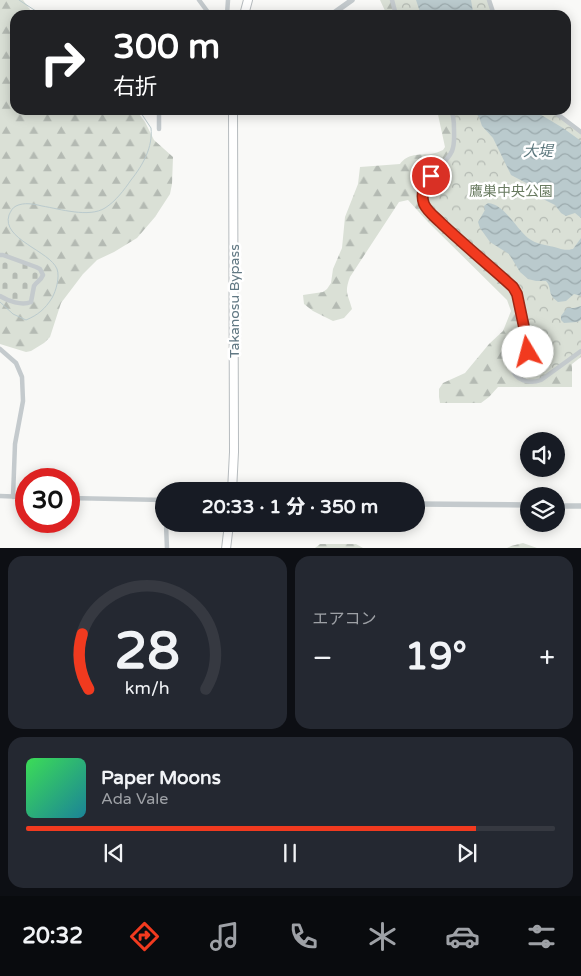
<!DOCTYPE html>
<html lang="ja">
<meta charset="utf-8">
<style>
body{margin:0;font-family:"Varela Round","Noto Sans JP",sans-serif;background:#242831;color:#f1f3f6;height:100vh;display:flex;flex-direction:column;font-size:19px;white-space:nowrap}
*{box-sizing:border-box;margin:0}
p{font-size:16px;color:#9ea1a6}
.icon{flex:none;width:28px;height:28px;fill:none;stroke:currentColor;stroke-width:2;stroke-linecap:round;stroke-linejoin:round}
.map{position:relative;height:548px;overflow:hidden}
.side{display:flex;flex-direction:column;gap:8px;padding:8px;background:#0d0f14;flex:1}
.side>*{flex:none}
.banner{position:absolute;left:10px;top:10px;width:561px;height:105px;border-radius:15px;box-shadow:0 2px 12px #0003;background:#202124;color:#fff;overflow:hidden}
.buttons{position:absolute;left:520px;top:432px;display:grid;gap:10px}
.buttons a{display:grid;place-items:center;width:45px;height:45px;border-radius:50%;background:#171b24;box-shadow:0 2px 12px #0003;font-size:25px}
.speed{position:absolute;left:15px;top:468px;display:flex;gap:10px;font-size:25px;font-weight:700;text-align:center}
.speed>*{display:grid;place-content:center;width:65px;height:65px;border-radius:50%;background:#171b24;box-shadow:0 2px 12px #0003;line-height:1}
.speed .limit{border:8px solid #d22;background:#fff;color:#111}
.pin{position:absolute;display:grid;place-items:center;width:42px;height:42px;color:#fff;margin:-21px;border:2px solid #fff;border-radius:50%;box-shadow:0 1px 5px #0007}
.me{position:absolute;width:55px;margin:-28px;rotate:352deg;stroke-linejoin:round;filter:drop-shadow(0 0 4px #0008)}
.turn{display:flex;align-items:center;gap:18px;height:105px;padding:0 20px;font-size:22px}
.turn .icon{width:65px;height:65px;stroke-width:2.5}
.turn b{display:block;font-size:35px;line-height:42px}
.big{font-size:38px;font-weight:800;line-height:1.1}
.side .card{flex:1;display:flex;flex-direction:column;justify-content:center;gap:8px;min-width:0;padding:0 18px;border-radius:15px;background:#242831}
.side .dial{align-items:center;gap:0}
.dial svg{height:130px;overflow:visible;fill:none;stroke:#363941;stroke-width:7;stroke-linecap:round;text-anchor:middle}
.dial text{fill:#f1f3f6;stroke:none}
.song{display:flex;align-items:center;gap:15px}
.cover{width:60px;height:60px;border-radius:8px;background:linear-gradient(135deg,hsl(130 70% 55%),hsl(190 70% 35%))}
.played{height:5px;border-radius:2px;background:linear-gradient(90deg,#f13a1f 85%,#363941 85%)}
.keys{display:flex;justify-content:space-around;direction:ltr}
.heat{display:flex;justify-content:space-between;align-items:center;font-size:28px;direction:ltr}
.side .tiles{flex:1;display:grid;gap:8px;grid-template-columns:1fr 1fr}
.card:last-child{grid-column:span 2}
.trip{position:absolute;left:155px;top:482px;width:270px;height:50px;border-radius:25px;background:#171b24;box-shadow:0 2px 12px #0003;font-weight:800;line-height:50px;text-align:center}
.tab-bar{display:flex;height:80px;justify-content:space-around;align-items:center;background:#090b0e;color:#9ea1a6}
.tab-bar .icon{width:35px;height:35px}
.tab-bar .on{color:#f13a1f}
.tab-bar b{font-size:22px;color:#f1f3f6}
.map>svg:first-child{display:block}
.forest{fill:url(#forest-firs)}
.cemetery{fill:url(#cemetery-stones)}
.park{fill:url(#park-crowns)}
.water{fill:url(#water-waves)}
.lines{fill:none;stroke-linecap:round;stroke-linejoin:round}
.stream{stroke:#bacacd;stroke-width:1}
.trunk-casing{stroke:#b7bcbf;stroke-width:10}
.minor{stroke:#c4cacd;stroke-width:4.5}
.tertiary{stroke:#c4cacd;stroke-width:5.5}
.trunk{stroke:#fff;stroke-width:8}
.route-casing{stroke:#9d2614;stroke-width:12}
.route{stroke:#f13a1f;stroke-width:9}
.labels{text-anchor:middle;stroke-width:5;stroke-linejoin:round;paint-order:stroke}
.park-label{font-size:14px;fill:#697b61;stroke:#fff}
.street-label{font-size:14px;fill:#627984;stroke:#fff}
.water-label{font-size:15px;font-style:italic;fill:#5d787e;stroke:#fff}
</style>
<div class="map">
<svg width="581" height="549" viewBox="0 0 581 549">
<defs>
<pattern id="forest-firs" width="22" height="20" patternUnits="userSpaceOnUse" patternTransform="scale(1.25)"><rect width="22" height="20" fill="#dae0d6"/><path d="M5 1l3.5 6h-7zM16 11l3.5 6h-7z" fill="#b4bab3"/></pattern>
<pattern id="cemetery-stones" width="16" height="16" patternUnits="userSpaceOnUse" patternTransform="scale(1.25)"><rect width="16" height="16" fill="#dae0d6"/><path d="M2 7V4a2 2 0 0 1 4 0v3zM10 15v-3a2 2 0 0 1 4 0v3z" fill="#b4bab3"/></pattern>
<pattern id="park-crowns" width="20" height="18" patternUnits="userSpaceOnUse" patternTransform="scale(1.25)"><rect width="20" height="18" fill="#dae0d6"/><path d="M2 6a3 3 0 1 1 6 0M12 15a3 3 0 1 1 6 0" fill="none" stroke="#b4bab3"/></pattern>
<pattern id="water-waves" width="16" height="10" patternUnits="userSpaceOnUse" patternTransform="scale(1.25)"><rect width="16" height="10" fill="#bacacd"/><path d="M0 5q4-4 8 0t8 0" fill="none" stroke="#9ba9ac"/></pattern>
</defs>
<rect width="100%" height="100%" fill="#f9f9f7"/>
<path class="forest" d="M0 0H23L34 15H15V110H136L145 122 154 140 173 157 172 184 170 194 155 217 137 238 114 252 97 260 83 274 61 303 50 337 44 343 31 351 26 352 0 344Z
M380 0H392L396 15H385L386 13Z
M437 110H451L581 351V357L572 364V387H498L489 397 481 403H440L439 397V389L443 383 465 373 489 344 503 331 511 311 507 300 428 222 408 200 399 202 350 277C344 293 348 294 352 309L344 318 333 321 313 311 304 304 303 295 323 292 327 289 331 283 333 269 342 248 345 217 358 184 360 167 400 164C408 153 419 155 431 154 435 153 439 152 443 150L445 147Z
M523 543 537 548H507L511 546Z
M320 544H356L363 548H315Z"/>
<path class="cemetery" d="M0 255 36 267 43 273 35 284 31 302 25 304 0 296Z"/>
<path class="park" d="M392 0H489L494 15H396Z
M451 110H552L581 132V351L535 382 517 378 512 368 528 352 517 294 424 204V186L445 162 454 142Z"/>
<path class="water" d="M416 0H471L473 12 475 15H421Z
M473 110H536L538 113 563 128 581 141V218L575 213 566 216 561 213 555 205 537 196 530 185 511 175 493 138 482 126 479 117Z
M488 203C504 204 516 228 528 238 536 244 545 245 554 247 562 249 564 251 573 249L581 238V296L574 294 566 301 558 302C546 293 553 289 546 281H536L528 279 520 272 509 254 490 242 480 228 478 222 485 210 484 206Z
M581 306V320L577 322 564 323 561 320V316L567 308H574Z"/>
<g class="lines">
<path class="stream" d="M19 0 42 15
M0 302 13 314 26 320C38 315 45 309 52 298 56 291 60 277 57 269 50 251 1 239 9 215 11 211 12 208 16 206 24 202 34 204 42 206 60 209 89 218 105 208 116 201 124 190 131 180 143 165 153 147 151 128L139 110"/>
<g class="trunk-casing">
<path id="trunk" d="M244 15 248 0
M232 491 234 452 233 110
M226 549 229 524"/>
</g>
<path class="minor" d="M199 0 210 15
M392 0 396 15
M489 0 494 15
M227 15 228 0
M159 110V129
M451 110C454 116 454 122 454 129 454 136 455 144 452 151 444 169 413 182 425 206 429 213 438 219 444 225 466 247 490 266 513 287L517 294 528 346C527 358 517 359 512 368 515 381 530 384 541 380L581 351
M552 110 581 132
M0 255H3L36 267 40 269 43 275C40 282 37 281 34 286L31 302C22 306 8 301 0 296
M0 349 16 363 22 377 23 401 15 444 13 497
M0 496 26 497
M69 498 164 500
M166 524 167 549
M290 524 364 525"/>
<path class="tertiary" d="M331 15 352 0
M416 504 529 505
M556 506H581"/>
<use href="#trunk" class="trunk"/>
</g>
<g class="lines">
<g class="route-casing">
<path id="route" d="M431 176C425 185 420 193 424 204 427 211 435 217 440 222 463 244 489 265 513 287L517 294 528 346V352"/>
</g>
<use href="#route" class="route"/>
</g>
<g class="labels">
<g class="park-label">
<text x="511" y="196">鷹巣中央公園</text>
</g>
<g class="street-label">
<text transform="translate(234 301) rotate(-90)" y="5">Takanosu Bypass</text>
</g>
<g class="water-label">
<text x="538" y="156">大堤</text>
</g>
</g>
</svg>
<div class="buttons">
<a><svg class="icon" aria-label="sound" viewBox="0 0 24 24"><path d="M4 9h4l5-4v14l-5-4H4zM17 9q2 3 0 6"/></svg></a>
<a><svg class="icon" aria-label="layers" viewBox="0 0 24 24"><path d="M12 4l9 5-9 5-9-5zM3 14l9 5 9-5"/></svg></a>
</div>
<div class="speed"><div class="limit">30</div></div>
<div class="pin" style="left:431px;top:176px;background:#d93025"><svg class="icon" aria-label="arrive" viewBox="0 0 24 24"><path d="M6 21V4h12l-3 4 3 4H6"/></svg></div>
<svg class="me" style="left:528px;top:352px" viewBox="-20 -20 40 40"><circle r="19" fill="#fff"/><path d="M0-13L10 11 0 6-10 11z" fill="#f13a1f"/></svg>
<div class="trip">20:33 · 1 分 · 350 m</div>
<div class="banner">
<div class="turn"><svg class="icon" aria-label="right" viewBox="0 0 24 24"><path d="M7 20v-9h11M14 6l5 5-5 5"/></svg><div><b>300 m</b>右折</div></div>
</div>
</div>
<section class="side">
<div class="tiles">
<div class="card dial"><svg viewBox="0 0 100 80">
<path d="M14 69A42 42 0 1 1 86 69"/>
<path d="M14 69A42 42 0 0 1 10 35" stroke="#f13a1f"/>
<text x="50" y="56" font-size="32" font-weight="700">28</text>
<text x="50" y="72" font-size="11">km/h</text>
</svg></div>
<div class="card"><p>エアコン</p>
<div class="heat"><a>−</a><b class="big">19°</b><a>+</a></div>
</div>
<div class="card">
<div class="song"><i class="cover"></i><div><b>Paper Moons</b><p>Ada Vale</p></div></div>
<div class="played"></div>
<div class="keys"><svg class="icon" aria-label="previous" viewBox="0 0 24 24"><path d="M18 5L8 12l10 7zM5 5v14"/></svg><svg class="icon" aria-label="pause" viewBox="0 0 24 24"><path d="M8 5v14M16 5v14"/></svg><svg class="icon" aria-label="next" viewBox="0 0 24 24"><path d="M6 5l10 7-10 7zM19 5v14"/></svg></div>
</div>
</div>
</section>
<nav class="tab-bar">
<b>20:32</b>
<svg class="icon on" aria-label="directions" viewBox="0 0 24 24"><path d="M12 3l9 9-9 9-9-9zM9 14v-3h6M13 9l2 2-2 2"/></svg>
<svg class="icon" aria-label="music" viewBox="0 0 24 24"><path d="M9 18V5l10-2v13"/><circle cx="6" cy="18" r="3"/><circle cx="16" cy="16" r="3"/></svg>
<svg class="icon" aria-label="phone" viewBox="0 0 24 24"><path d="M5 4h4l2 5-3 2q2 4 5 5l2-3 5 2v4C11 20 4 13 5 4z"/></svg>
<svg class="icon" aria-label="climate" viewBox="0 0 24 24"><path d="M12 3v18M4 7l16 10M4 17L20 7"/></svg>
<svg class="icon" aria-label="car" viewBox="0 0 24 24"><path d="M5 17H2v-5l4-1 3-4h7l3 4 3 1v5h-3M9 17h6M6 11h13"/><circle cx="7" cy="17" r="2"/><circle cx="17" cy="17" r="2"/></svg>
<svg class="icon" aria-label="filters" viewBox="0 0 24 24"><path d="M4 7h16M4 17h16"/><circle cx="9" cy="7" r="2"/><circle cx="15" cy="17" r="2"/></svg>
</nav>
